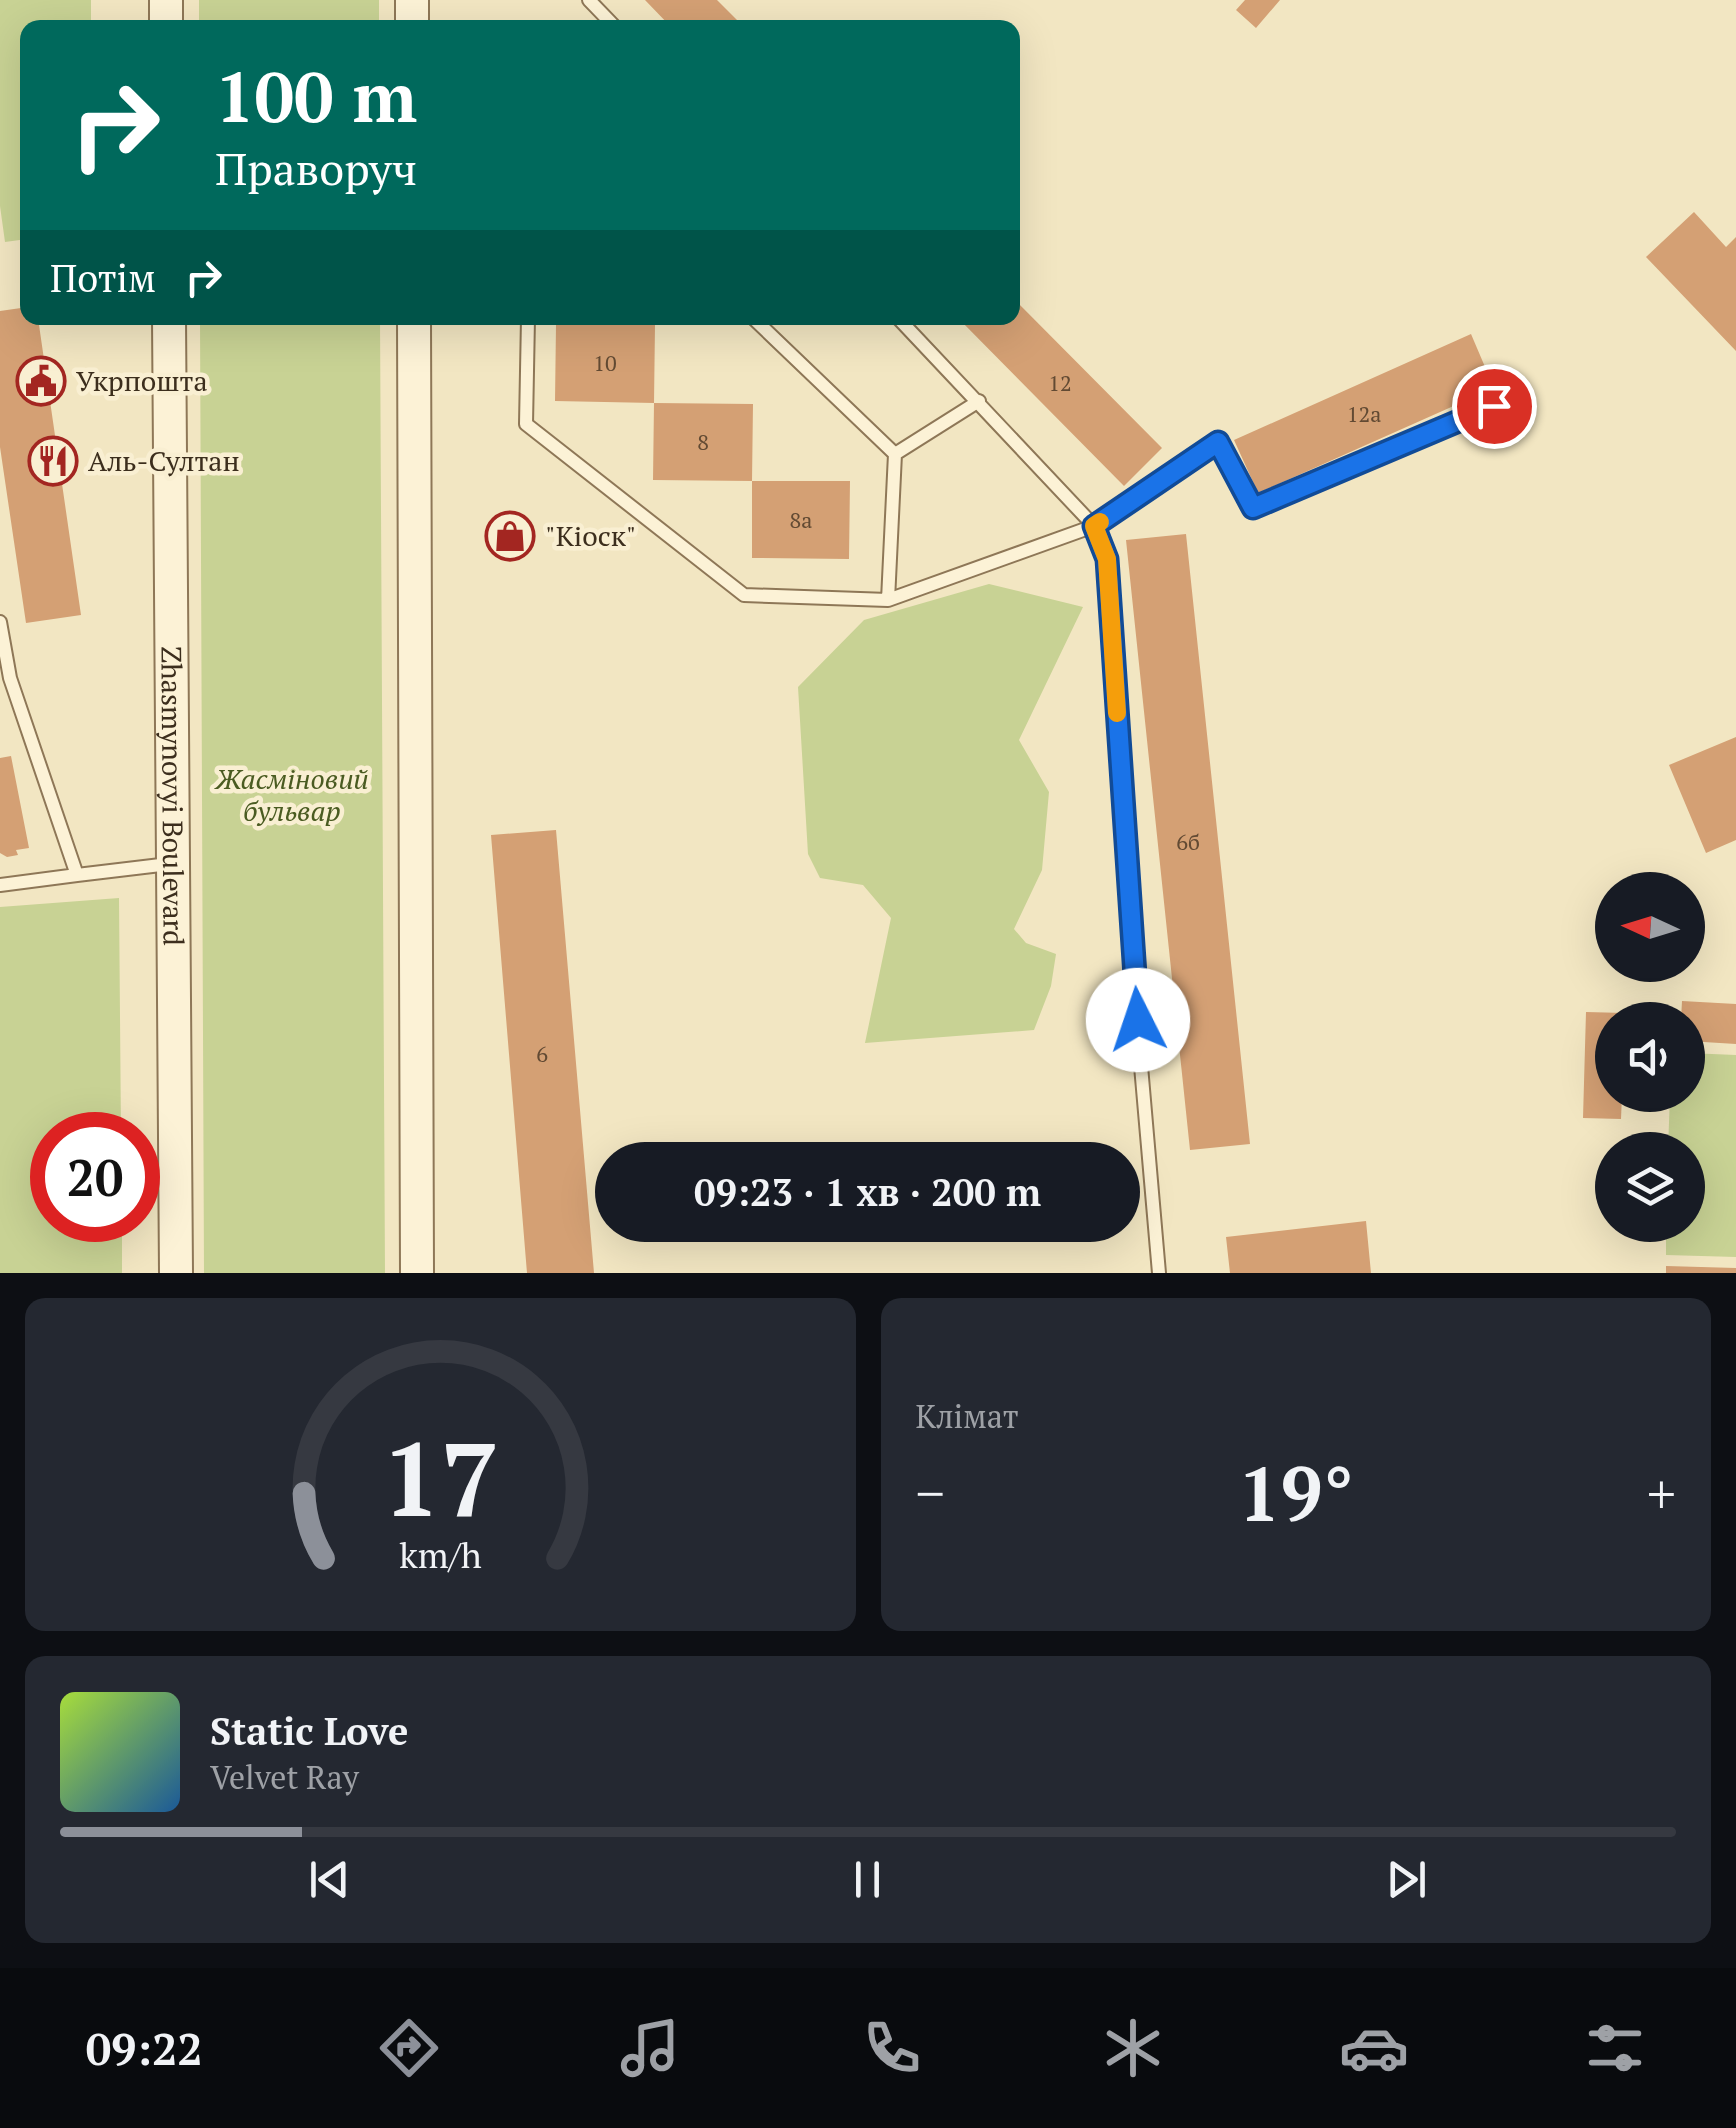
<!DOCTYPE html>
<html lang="uk">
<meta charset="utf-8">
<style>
body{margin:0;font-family:"PT Serif",serif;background:#242831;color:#f1f3f6;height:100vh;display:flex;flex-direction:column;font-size:38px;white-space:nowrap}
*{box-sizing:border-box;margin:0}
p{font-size:32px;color:#9ea1a6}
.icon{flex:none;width:55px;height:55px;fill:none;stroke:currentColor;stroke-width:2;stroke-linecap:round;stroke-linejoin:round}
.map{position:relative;height:1273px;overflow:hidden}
.details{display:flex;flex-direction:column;gap:25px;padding:25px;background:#0d0f14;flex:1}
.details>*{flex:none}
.top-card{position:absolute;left:20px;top:20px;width:1000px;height:305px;border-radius:20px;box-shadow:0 10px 40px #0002;background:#00695c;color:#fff;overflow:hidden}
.needle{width:65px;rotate:274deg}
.tools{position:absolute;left:1595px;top:872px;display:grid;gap:20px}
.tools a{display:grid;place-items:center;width:110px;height:110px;border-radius:50%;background:#171b24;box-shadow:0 10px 40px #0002;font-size:50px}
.speed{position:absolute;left:30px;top:1112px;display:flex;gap:20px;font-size:50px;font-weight:700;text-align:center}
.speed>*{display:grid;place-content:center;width:130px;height:130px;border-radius:50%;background:#171b24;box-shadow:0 10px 40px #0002;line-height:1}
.speed .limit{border:15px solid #d22;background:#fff;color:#111}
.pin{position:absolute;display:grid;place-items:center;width:85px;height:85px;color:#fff;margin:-42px;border:5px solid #fff;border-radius:50%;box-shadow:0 2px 10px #0007}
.me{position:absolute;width:110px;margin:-55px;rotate:356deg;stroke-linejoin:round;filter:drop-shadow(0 0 8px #0008)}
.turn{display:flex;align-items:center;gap:35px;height:210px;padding:0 30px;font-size:45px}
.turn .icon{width:130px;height:130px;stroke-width:2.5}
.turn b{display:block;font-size:70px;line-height:85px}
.then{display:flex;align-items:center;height:95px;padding:0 30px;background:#0003;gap:20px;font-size:38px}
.big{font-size:75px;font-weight:700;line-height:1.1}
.details .tile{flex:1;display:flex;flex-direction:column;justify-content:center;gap:15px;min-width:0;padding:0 35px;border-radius:20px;background:#242831}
.details .dial{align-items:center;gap:0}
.dial svg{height:260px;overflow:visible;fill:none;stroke:#363941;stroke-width:7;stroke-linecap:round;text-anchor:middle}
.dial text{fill:#f1f3f6;stroke:none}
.song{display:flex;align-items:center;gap:30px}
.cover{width:120px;height:120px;border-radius:15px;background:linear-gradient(135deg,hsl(80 70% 55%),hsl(210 70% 35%))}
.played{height:10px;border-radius:5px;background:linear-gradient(90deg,#8c9099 15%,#363941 15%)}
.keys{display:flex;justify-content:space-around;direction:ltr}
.heat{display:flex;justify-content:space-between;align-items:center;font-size:55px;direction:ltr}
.details .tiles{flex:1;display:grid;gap:25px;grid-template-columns:1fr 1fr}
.tile:last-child{grid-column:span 2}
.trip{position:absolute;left:595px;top:1142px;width:545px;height:100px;border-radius:50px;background:#171b24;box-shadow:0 10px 40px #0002;font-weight:700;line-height:100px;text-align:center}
.tabs{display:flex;height:160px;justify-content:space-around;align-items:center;background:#090b0e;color:#9ea1a6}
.tabs .icon{width:70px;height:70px}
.tabs .current{color:#8c9099}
.tabs b{font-size:45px;color:#f1f3f6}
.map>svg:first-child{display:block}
.green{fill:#c8d294}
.building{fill:#d4a074}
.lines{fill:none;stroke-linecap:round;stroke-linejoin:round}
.service-casing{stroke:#8e7757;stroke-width:16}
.tertiary-casing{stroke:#8e7757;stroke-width:36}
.service{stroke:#fcf2d6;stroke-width:12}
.tertiary{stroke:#fcf2d6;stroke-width:32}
.route-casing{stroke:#114b97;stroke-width:25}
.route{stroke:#1a73e8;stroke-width:18}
.slow{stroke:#f59e0b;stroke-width:18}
.labels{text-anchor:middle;stroke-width:9;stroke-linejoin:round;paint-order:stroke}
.number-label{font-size:22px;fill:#624a33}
.poi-label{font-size:28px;fill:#3c2e1d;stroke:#f9efd2;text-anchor:start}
.park-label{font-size:28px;font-style:italic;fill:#4a5b21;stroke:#f9efd2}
.street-label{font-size:28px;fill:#3c2e1d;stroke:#f9efd2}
</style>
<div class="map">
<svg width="1736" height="1273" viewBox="0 0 1736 1273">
<rect width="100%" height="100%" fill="#f2e6c2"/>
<path class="green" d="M0 0H91V27L28 28 27 239 5 242 0 206Z
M199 0H379V27H199Z
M200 318H380L385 1273H204Z
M989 584 1083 607 1019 740 1049 792 1042 870 1014 929 1026 943 1056 954 1051 986 1034 1030 865 1043 891 918 863 885 820 878 808 854 798 687 864 620Z
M119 898 121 1135H52V1220H122V1273H0V907Z
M1688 1053 1736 1055V1257L1666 1255V1225H1688V1150H1668L1670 1095H1688Z"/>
<path class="building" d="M645 0H717L745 28H672Z
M1245 0H1280L1256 28 1236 10Z
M1694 212 1726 247 1736 237V351L1646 257Z
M1012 297 1162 448 1124 486 958 318H1012Z
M28 307V318H38L81 615 26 623 0 447V311Z
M556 325H655L654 403 555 401Z
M1471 334 1494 388 1258 493 1234 440Z
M654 403 753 404 752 481 653 480Z
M752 481H850L849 559 752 558Z
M498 523 522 524 521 550 497 549Z
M1186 534 1250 1144 1190 1150 1126 540Z
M1736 737V840L1706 853 1669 765Z
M11 756 29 848 16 850 18 855 7 857 0 853V758Z
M556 830 594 1273H527L491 835Z
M1682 1001 1736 1004V1044L1688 1041V1020H1681Z
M1586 1012 1625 1013 1624 1020H1612V1095H1622L1621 1119 1583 1118Z
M1366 1221 1371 1273H1230L1226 1237Z
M1666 1266 1736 1268V1273H1666Z"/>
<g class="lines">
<g class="service-casing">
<path id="service" d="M589 0 616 28
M528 318 526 424 744 595 888 600 895 454
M753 318 895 454 979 401
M898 318 1094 526 1107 559 1137 1020 1159 1273
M888 600 1094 526 1218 442 1253 508 1494 406
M0 622 10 678 77 875 169 864
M0 885 77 875"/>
</g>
<g class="tertiary-casing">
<g id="tertiary">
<path d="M166 0V28"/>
<path d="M412 0V28"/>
<path id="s1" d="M169 318 176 1273"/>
<path d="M414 318 417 1273"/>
</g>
</g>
<use href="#service" class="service"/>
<use href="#tertiary" class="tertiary"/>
</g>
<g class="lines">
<g class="route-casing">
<path id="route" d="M1138 1020 1107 559 1094 526 1218 442 1253 508 1494 406"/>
</g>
<use href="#route" class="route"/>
<path class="slow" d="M1100 522 1094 526 1107 559 1117 713"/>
</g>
<defs>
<g id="civic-ring" transform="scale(2.5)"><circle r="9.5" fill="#f9efd2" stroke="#a32621" stroke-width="1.5"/><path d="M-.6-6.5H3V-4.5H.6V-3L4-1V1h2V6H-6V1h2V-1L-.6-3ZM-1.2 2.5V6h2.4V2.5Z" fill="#a32621"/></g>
<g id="restaurant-ring" transform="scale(2.5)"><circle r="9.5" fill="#f9efd2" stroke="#a32621" stroke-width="1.5"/><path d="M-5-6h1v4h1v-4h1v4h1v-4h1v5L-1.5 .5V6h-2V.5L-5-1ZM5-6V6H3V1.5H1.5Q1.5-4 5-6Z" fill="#a32621"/></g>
<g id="shop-ring" transform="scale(2.5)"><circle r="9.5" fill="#f9efd2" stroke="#a32621" stroke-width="1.5"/><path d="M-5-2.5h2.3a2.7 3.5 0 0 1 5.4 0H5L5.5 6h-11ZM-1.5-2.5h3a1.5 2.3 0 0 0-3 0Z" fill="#a32621"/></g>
</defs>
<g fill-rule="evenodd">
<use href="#civic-ring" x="41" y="381"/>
<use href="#restaurant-ring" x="53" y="461"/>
<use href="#shop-ring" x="510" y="536"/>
</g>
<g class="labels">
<g class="number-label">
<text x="605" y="371">10</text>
<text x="1060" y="391">12</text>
<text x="1364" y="422">12а</text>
<text x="703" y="450">8</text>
<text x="801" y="528">8а</text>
<text x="1188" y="850">6б</text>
<text x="542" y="1062">6</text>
</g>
<g class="poi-label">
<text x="76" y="391">Укрпошта</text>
<text x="88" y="471">Аль-Султан</text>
<text x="545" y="546">"Кіоск"</text>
</g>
<g class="park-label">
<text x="292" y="789">Жасміновий<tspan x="292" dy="32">бульвар</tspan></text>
</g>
<g class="street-label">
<text dy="10" stroke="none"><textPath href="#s1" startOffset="478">Zhasmynovyi Boulevard</textPath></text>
</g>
</g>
</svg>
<div class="tools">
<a><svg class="needle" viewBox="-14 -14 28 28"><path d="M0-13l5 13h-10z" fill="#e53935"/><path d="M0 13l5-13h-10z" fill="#9ea1a6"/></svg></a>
<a><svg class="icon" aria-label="sound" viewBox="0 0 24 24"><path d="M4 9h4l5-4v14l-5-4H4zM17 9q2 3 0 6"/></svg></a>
<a><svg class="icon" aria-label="layers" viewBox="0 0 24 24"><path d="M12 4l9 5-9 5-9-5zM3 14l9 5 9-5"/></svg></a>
</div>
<div class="speed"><div class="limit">20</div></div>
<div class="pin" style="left:1494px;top:406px;background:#d93025"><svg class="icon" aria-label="arrive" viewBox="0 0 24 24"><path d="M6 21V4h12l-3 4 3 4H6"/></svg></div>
<svg class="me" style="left:1138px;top:1020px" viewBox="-20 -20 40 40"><circle r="19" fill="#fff"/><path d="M0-13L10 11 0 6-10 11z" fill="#1a73e8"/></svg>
<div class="trip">09:23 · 1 хв · 200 m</div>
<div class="top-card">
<div class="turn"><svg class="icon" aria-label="right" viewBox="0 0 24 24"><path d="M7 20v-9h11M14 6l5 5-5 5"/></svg><div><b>100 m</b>Праворуч</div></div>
<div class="then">Потім<svg class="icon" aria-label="right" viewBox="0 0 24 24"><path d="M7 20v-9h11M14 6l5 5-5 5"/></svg></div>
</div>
</div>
<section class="details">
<div class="tiles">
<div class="tile dial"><svg viewBox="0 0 100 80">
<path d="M14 69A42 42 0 1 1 86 69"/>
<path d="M14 69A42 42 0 0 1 8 49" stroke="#8c9099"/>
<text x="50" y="56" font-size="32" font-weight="700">17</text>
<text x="50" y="72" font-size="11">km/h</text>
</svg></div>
<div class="tile"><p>Клімат</p>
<div class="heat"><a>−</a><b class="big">19°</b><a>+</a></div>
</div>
<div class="tile">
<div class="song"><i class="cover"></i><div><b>Static Love</b><p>Velvet Ray</p></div></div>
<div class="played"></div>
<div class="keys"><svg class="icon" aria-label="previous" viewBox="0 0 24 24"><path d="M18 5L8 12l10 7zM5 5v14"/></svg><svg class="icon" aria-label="pause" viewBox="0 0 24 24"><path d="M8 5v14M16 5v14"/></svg><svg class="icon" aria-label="next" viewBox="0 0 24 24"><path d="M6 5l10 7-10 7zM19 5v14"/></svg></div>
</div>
</div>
</section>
<nav class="tabs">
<b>09:22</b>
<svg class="icon current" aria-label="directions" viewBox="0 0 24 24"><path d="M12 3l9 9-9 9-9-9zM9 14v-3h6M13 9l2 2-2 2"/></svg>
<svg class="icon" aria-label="music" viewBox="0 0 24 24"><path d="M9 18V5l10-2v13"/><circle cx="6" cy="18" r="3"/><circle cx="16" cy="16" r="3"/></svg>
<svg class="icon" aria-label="phone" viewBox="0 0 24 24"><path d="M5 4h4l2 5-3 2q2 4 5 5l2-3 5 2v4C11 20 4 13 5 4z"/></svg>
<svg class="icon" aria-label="climate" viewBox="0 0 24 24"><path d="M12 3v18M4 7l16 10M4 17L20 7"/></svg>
<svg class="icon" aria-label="car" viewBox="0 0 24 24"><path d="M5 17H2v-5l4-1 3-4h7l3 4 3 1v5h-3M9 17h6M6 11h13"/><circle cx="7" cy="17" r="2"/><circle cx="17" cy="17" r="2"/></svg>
<svg class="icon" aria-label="filters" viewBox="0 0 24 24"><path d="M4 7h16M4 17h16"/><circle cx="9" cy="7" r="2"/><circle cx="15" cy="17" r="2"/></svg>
</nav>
